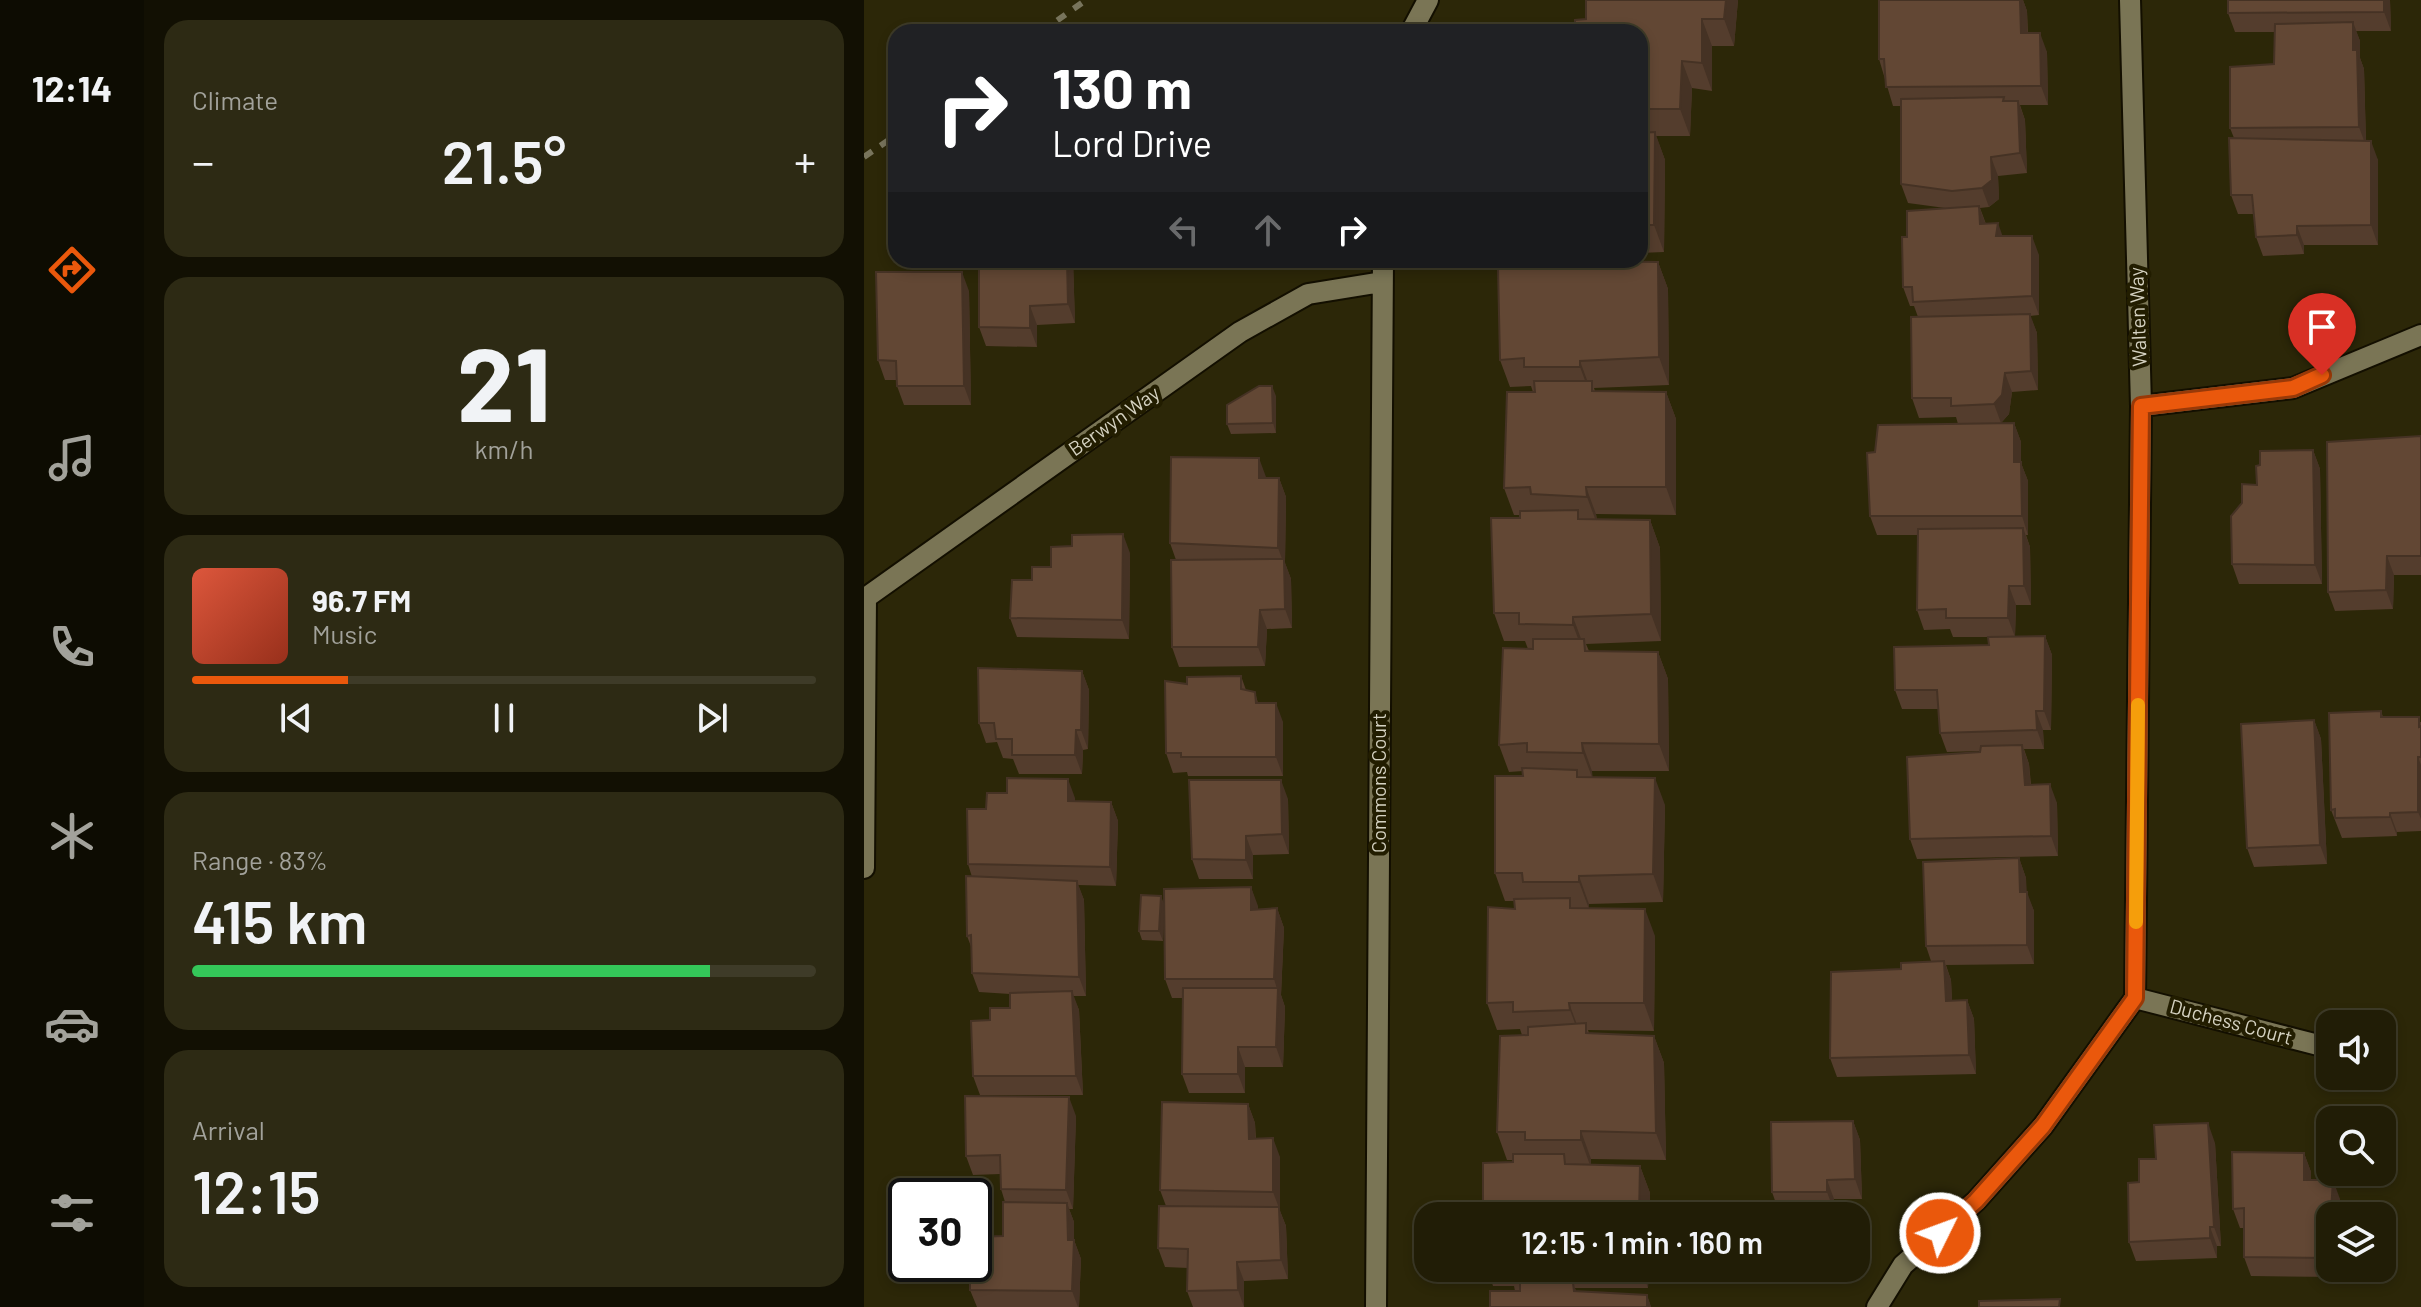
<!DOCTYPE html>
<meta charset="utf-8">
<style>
body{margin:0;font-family:Barlow,sans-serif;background:#2d2a14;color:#f1f3f6;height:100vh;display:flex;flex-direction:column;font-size:30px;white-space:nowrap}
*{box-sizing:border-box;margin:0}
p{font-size:26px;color:#a2a29b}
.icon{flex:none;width:44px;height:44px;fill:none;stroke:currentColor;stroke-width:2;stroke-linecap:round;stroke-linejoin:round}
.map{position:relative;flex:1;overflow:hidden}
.side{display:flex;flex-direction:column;gap:20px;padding:20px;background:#121003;width:720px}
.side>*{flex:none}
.banner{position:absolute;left:24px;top:24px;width:760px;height:244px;border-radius:24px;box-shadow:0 4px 12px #0003,0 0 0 2px #3e3b28;background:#202124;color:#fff;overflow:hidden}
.buttons{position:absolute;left:1452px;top:1010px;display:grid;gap:16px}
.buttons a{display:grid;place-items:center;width:80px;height:80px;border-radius:16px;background:#211d06;box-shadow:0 4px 12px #0003,0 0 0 2px #3e3b28;font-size:40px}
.speed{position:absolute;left:24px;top:1178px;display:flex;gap:16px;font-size:40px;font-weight:700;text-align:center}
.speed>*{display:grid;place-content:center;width:104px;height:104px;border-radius:50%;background:#211d06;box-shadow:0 4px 12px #0003,0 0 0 2px #3e3b28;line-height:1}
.speed .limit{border:4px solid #111;border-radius:12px;background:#fff;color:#111}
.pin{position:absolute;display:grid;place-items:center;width:68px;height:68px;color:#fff;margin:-82px -34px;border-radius:50% 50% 50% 0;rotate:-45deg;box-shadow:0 0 8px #0007}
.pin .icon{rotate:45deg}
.me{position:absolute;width:88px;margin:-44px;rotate:48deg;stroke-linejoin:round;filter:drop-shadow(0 0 6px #0008)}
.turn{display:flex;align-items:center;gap:28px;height:168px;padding:0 32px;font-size:36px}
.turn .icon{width:104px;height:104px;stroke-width:2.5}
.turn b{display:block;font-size:56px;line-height:68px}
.lanes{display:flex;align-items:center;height:76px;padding:0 32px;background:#0003;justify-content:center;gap:40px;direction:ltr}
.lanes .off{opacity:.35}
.big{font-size:60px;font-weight:600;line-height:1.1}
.side .card{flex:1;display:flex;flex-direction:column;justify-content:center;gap:12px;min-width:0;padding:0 28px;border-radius:24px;background:#2d2a14}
.side .dial{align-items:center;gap:0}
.dial b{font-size:104px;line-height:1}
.song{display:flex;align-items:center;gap:24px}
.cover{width:96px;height:96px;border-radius:12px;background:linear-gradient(135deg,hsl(10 70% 55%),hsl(10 70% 35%))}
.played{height:8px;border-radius:4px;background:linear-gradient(90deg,#ea580c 25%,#3e3b28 25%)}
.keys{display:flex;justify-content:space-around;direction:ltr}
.heat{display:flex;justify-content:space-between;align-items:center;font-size:44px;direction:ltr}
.charge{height:12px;border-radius:6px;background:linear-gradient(90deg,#34c759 83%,#3e3b28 0)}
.trip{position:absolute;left:550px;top:1202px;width:456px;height:80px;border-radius:24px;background:#211d06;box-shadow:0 4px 12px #0003,0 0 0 2px #3e3b28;font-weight:600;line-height:80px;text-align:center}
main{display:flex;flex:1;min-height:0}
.menu{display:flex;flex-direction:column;width:144px;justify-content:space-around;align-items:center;background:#0d0c02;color:#a2a29b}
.menu .icon{width:56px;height:56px}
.menu .current{color:#ea580c}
.menu b{font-size:36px;color:#f1f3f6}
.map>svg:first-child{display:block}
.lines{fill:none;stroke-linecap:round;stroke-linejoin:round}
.minor-casing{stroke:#130f00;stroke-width:24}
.minor{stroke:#7a7555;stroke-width:20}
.rail{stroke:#78745c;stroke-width:6;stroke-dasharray:10 10;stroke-linecap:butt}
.wall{fill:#543d2d}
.shaded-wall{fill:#453224}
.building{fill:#624734;stroke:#453224;stroke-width:2}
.route-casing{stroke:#983908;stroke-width:20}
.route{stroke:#ea580c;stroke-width:14}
.slow{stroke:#f59e0b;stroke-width:14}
.labels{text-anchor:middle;stroke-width:8;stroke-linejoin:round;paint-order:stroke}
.street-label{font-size:20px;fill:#d5d2c1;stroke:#221d00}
</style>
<main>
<nav class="menu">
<b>12:14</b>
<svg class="icon current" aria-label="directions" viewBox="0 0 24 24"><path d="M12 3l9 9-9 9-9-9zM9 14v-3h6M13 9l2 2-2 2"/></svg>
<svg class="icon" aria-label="music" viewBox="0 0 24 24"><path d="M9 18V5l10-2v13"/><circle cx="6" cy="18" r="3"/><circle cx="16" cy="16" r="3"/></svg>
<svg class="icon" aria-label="phone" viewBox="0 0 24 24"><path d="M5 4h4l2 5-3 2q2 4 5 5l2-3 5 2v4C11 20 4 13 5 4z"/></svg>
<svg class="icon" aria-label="climate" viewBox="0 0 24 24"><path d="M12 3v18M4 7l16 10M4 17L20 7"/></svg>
<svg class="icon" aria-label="car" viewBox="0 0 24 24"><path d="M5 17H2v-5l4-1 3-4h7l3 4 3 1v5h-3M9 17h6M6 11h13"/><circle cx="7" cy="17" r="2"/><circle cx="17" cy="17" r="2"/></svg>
<svg class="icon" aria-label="filters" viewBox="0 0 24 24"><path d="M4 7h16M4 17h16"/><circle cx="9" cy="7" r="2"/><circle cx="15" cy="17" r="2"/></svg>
</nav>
<section class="side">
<div class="card"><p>Climate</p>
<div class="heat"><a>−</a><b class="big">21.5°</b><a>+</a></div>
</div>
<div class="card dial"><b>21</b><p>km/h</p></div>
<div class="card">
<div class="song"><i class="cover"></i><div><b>96.7 FM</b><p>Music</p></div></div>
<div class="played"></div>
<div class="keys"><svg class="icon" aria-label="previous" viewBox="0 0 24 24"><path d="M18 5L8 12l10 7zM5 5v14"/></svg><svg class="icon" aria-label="pause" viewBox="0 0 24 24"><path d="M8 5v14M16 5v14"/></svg><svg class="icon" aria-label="next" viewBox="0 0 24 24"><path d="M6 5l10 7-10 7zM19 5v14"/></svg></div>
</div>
<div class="card"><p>Range · 83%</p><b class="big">415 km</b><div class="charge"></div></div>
<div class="card"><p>Arrival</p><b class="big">12:15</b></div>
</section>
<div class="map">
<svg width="1557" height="1307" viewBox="0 0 1557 1307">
<rect width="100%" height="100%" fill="#2c2708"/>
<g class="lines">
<g class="minor-casing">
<path id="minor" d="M547 32 564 0
M1277 406 1429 388 1557 335
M0 599 376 332 444 294 518 282
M0 868 2 597
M1271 998 1462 1047
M512 1307 519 260
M1013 1307 1039 1265 1112 1201 1179 1126 1271 998 1277 406 1266 0"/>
</g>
<use href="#minor" class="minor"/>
<path class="rail" d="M177 32 222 0
M0 157 32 135"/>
</g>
<path class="wall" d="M722 0H874L870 46H848V91L828 88 826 136H792L801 160 800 252 776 253V32L722 19Z
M1015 0H1159L1163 11 1164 33 1183 52 1184 105H1156L1161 120 1163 173 1134 176 1135 199 1125 207 1116 208 1122 224 1138 236 1175 255V315L1166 316 1173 333 1174 390 1148 392 1145 414 1137 423H1150L1157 442V463L1164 481V535H1162L1166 547 1167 605H1152L1151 636H1181L1188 655 1187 730H1179L1180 749H1160L1165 764 1167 784 1193 803 1194 856 1053 859 1046 839 1116 751 1083 752 1076 733 1074 709H1038L1031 690 1125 645 1124 637H1089L1086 629 1060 630 1053 610V535H1013L1006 516 1011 452 1094 424 1092 417 1055 418 1048 398 1054 317 1050 306H1046L1039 287 1043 237 1081 208 1044 203 1037 184V106H1029L1015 59Z
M1364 0H1526L1527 31H1492L1496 41V58L1500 69 1502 141 1514 160V245H1440V254L1399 256 1392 237 1390 214H1374L1367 195 1370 138 1366 128 1410 64V32H1371L1364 13Z
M209 260 211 323 173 325V347L122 346 115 327Z
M794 262 804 289 805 385 730 388 731 391 802 392 812 419V515L732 514 733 520H786L796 548 797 641 722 644 725 651 794 652 804 679 805 771H728V777L801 805 799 902 725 904V908L791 936 790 1031 724 1030 725 1033 790 1036 800 1063 802 1160 727 1159V1164L776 1166 786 1193V1216H619L649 1162V1160H643L633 1132 658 1035 656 1029 633 1030 623 1003 651 909 650 901H641L631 873 659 776V771L645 772 635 745 664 649 661 641H640L630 613 656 518V515H650L640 488 669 392 667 386 646 387 636 360 660 269Z
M105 291 107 405H40L33 386V380H21L14 360Z
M412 396V433L367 434 363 424Z
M1557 436V575H1530L1529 609 1471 611 1464 592Z
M1449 450 1456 469 1458 584H1375L1368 564 1393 485 1396 465Z
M402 478H415L422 497 421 563 427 579 428 628 403 629 401 666 315 667 308 647 312 560 306 543Z
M208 546 266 553 265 639 153 637 146 618 168 580 187 567Z
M218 671 225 690 224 749 219 750 218 774H155L149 759 139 758 133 742 122 743 115 723Z
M377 676 382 690 391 692 394 703 419 722V776H324L323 772 309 773 302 753 323 684Z
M1517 711 1519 717 1557 722V831L1533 832V836L1478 838 1467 810Z
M1450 720 1457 739 1463 864 1390 867 1383 848Z
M211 798V801L247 802 254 821 252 886 214 885 220 900 222 996H209L215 1010 219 1095H116L109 1076 126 1020 146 1008V994L115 992 108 973V949L103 936 108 877 104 864 122 809Z
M424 799 425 854 389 855V879H335L328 859Z
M1155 858 1162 878V892L1170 911V964L1082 965 1087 980 1088 1001 1103 1000 1110 1019 1112 1074 973 1077 966 1058 1037 969 1067 961 1062 946Z
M387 887 394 910 413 908 420 928 417 995 421 1007 419 1067H381V1093H325L318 1074 319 998H308L301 979 300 915 299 941 278 940 275 931 300 905Z
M384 1104 391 1123 392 1139 416 1157V1211L422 1226 424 1279 380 1281V1307H329L323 1291 324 1268 301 1267 294 1248 302 1206 296 1190Z
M212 1116 209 1209H205L210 1222V1240L217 1259 215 1307H113L106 1290 139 1236 141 1202 137 1189 136 1174 109 1175 102 1156Z
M989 1121 996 1140 998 1199H970V1211L915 1212 908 1192Z
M1351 1143 1357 1246H1353V1258L1272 1261 1265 1242 1275 1182 1292 1159Z
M1440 1153 1447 1172V1180L1476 1199 1466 1216V1268H1472L1471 1277 1387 1276 1380 1257V1228H1376L1369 1209Z
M623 1268H785L784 1288H711L712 1291 783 1295 787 1307H626L651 1291 650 1286H629Z"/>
<path class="shaded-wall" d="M862 0H874L870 46 860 19Z
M1156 0H1159L1163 11 1164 53 1157 33Z
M1520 0H1526L1527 31 1520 12Z
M838 19 848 46V91L838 63Z
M1489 22 1496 41V58L1500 69 1502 146 1495 127 1489 50Z
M1176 33 1183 52 1184 105 1177 86Z
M818 61 828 88 826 136 816 109Z
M1154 101 1161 120 1163 173 1156 153Z
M791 132 801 160 800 252 790 225Z
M1507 141 1514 160V245L1507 225Z
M1127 157 1134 176 1135 199 1125 207 1118 188Z
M1115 206 1122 225 1116 224Z
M1134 223 1141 243 1132 236Z
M1433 226 1440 245V254L1433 235Z
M1168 236 1175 255V315L1168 296Z
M203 260H209L211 323 204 304Z
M794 262 804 289 805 385 795 357Z
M98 272 105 291 107 405 100 386Z
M166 306 173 325V347L166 328Z
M1166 314 1173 333 1174 390 1167 371Z
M716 361 726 388V394L716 367Z
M1141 373 1148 392 1145 414 1137 423 1130 404Z
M408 386 412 396V433L409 423Z
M802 392 812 419V515L802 487Z
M1150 423 1157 442V463L1164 481V535L1158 516 1150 462Z
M1449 450 1456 469 1458 584 1451 565Z
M395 458 402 477V497L395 478Z
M415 478 422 497 421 563 427 579 428 628 421 609 420 564 414 548Z
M722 487 732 514 733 524 723 497Z
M786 520 796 548 797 641 787 614Z
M1159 528 1166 547 1167 605 1160 586Z
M259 534 266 553 265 639 258 620Z
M1523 556 1530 575 1529 609 1522 590Z
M1145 586 1152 605 1151 637 1144 618Z
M396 610 403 629 401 666 394 647Z
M709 617 719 644V652L709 625Z
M1181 636 1188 655 1187 730 1180 711Z
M794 652 804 679 805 771 795 744Z
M218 671 225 690 224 749 217 730Z
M412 703 419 722V776L412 757Z
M1172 711 1179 730 1180 749 1173 730Z
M1450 720 1457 739 1463 864 1456 845Z
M212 730 219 750 218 774 211 755Z
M718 743 728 771 729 780 719 753Z
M1158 745 1165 764 1168 804 1161 785Z
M1554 757 1557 765V819L1554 812Z
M791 778 801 805 799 902 789 874Z
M204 779 211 798V820L204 801Z
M417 780 424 799 425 854 418 834Z
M1186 784 1193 803 1194 856 1187 836Z
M247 802 254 821 252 886 246 867Z
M1526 813 1533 832V836L1526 817Z
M382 836 389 855V879L382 860Z
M1155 858 1162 878 1163 895V892L1170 911V964L1163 945 1156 892Z
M715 876 725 904V909L715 882Z
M213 881 220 900 222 996 215 977Z
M387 887 394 906V929L387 910Z
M297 896 301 906 299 941 295 931Z
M413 908 420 928 417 995 421 1007 419 1067 412 1047 414 992 410 979Z
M781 909 791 936 790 1031 780 1003Z
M1080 961 1087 980 1089 1020 1082 1001Z
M208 991 215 1010 219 1095 212 1076Z
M1103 1000 1110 1019 1112 1074 1105 1055Z
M705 1003 715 1030 716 1037 706 1010Z
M790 1036 800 1063 802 1160 792 1133Z
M374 1047 381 1067V1093L374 1074Z
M205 1097 212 1116 209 1209 202 1190Z
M384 1104 391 1123 392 1158 385 1139Z
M989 1121 996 1140 998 1199 991 1179Z
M1344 1123 1351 1143 1357 1246 1350 1227Z
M717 1131 727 1159V1168L717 1140Z
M409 1138 416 1157V1211L422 1226 424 1279 417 1260 415 1208 409 1192Z
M1440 1153 1447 1172V1199L1440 1180Z
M776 1166 786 1193V1216H775Z
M963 1180 970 1199V1211L963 1192Z
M1469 1180 1476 1199 1475 1216H1467Z
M203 1203 210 1222V1240L217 1259 215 1307H214L208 1291Z
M1346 1227 1353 1246V1258L1346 1238Z
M373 1262 380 1281V1307L374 1290Z
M700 1268H703L718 1307 710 1298Z
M777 1268H785L784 1288Z
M783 1295 787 1307H783Z"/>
<path class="building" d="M722 0H862L860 19H838V63L818 61 816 109H776V32H711V20L722 19Z
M1015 0H1156L1157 33H1176L1177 86 1022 87 1020 59H1015Z
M1364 0H1520V12L1364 13Z
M1489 22V50H1493L1495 127 1366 128V67L1410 64 1411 24Z
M1140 97 1139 101H1154L1156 153 1127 157 1128 180 1118 188 1088 191 1037 184V99Z
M791 132 790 225H776V133Z
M1365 138 1507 141V225L1433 226V235L1392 237 1388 195H1367Z
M1115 206 1116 224 1134 223 1132 236H1168V296L1049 302 1048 287H1039L1038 237H1043V211Z
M115 260H203L204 304 166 306V328L115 327Z
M660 260 794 262 795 357 716 361V367H660V358L636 360 634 268 660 269Z
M12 272H98L100 386H33L32 361 14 360Z
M1166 314 1167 371 1141 373 1138 395 1130 404 1087 406V398H1048L1047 317Z
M670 381H728V391L802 392V487H722L723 497 667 494 666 487 640 488 643 392H671Z
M395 386H408L409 423 363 424V405Z
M1150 423V462H1157L1158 516H1006L1003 453 1011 452 1014 425Z
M1557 436V556H1523L1522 590 1464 592 1463 442Z
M1449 450 1451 565 1368 564 1367 516 1378 503V484L1393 485 1392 466 1396 465V451Z
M307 457 395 458V478H415L414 548 306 543Z
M714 510V519L786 520 787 614 709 617V625L655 624V613H630L627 518H656V511Z
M1159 528 1160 586H1145L1144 618H1082V609L1053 610 1054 529Z
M259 534 258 620 146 618 148 580H168V567H187V547L208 546V535Z
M420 559 421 609 396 610 394 647H308L307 560Z
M1181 636 1180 711H1172L1173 730 1076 733 1073 690H1031L1030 647 1125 645 1124 637Z
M669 639H720L721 651 794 652 795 744 718 743 719 753 663 752V743L635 745 639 648 669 649Z
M114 668 218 671 217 730H212L211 755H148V739H132L130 723H115Z
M377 676V689L391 692 392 703H412V757H317V753H302L301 681 323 684V677Z
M1517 711V717H1555V727L1557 726V757H1554V812L1526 813V817L1471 818V809L1467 810 1465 713Z
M1450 720 1456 845 1383 848 1377 724Z
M1158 745 1161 785 1186 784 1187 836 1046 839 1043 757 1116 752 1117 746Z
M658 768 713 770V777L791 778 789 874 715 876V882H659L658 873H631V776H659Z
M143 778 204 779V801L247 802 246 867 104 864 103 809H122L123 793H143Z
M325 780H417L418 834 382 836V860L328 859Z
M1155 858 1156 892H1163V945L1062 946 1059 862Z
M102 876 213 881 215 977 108 973 107 935 103 936Z
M387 887V910L413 908 410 979H301L300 889Z
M277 895 297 896 295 931H275Z
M706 898V908L781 909 780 1003H705L706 1010 649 1012V1002L623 1003 624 907 651 909 650 899Z
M1080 961 1082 1001 1103 1000 1105 1055 966 1058 967 972 1037 969V963Z
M319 988H414L412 1047H374V1074H318Z
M208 991 212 1076H109L107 1021 126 1020V1008H146V993Z
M722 1023V1033L790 1036 792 1133 717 1131V1140H661V1132H633L636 1036 664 1035V1027Z
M101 1096 205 1097 202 1190 137 1189 136 1155 102 1156Z
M298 1102 384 1104 385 1139 409 1138V1192L296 1190Z
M989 1121 991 1179 963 1180V1192H908L907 1122Z
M1344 1123 1350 1227H1346V1238L1265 1242 1264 1183 1275 1182V1159H1292L1290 1125Z
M1368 1152 1440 1153V1180H1469L1464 1258 1380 1257V1208L1369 1209Z
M649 1154H700L701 1164 776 1166 775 1216H619V1163L649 1162Z
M139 1202 203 1203 204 1240H210L208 1291 106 1290V1264H110V1237L139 1236Z
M295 1206 415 1207 417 1260 373 1262 374 1290 323 1291 324 1249 294 1248Z
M644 1268H700V1270H644Z
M656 1282 709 1283 710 1291 783 1295V1307H626V1291H656Z
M1196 1299 1195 1307H1115V1301Z"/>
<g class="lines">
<g class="route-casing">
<path id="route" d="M1076 1233 1112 1201 1179 1126 1271 998 1277 406 1429 388 1458 375"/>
</g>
<use href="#route" class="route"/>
<path class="slow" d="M1272 922 1274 705"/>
</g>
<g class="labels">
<g class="street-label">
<text transform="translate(1274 317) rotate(-92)" y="7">Walten Way</text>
<text transform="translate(250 421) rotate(-35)" y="7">Berwyn Way</text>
<text transform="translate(515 783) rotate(-90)" y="7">Commons Court</text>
<text transform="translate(1367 1022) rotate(15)" y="7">Duchess Court</text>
</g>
</g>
</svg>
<div class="buttons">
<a><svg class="icon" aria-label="sound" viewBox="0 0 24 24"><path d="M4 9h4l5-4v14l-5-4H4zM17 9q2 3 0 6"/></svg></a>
<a><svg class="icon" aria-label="search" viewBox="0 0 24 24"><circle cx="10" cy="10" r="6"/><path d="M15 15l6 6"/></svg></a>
<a><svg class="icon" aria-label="layers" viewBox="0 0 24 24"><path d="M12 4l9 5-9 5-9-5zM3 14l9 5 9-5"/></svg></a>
</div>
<div class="speed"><div class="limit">30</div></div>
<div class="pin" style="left:1458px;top:375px;background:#d93025"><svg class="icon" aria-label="arrive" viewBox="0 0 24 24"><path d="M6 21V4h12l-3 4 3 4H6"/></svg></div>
<svg class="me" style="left:1076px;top:1233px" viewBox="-20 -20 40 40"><circle r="17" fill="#ea580c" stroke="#fff" stroke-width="3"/><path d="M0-11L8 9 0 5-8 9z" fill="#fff"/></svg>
<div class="trip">12:15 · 1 min · 160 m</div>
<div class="banner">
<div class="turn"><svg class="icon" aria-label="right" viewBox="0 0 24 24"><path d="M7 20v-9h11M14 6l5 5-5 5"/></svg><div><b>130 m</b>Lord Drive</div></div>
<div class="lanes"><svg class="icon off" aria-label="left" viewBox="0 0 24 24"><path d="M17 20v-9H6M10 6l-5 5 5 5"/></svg><svg class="icon off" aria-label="ahead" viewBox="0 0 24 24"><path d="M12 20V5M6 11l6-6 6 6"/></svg><svg class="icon" aria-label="right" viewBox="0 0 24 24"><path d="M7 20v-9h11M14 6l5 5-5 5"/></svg></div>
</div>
</div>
</main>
